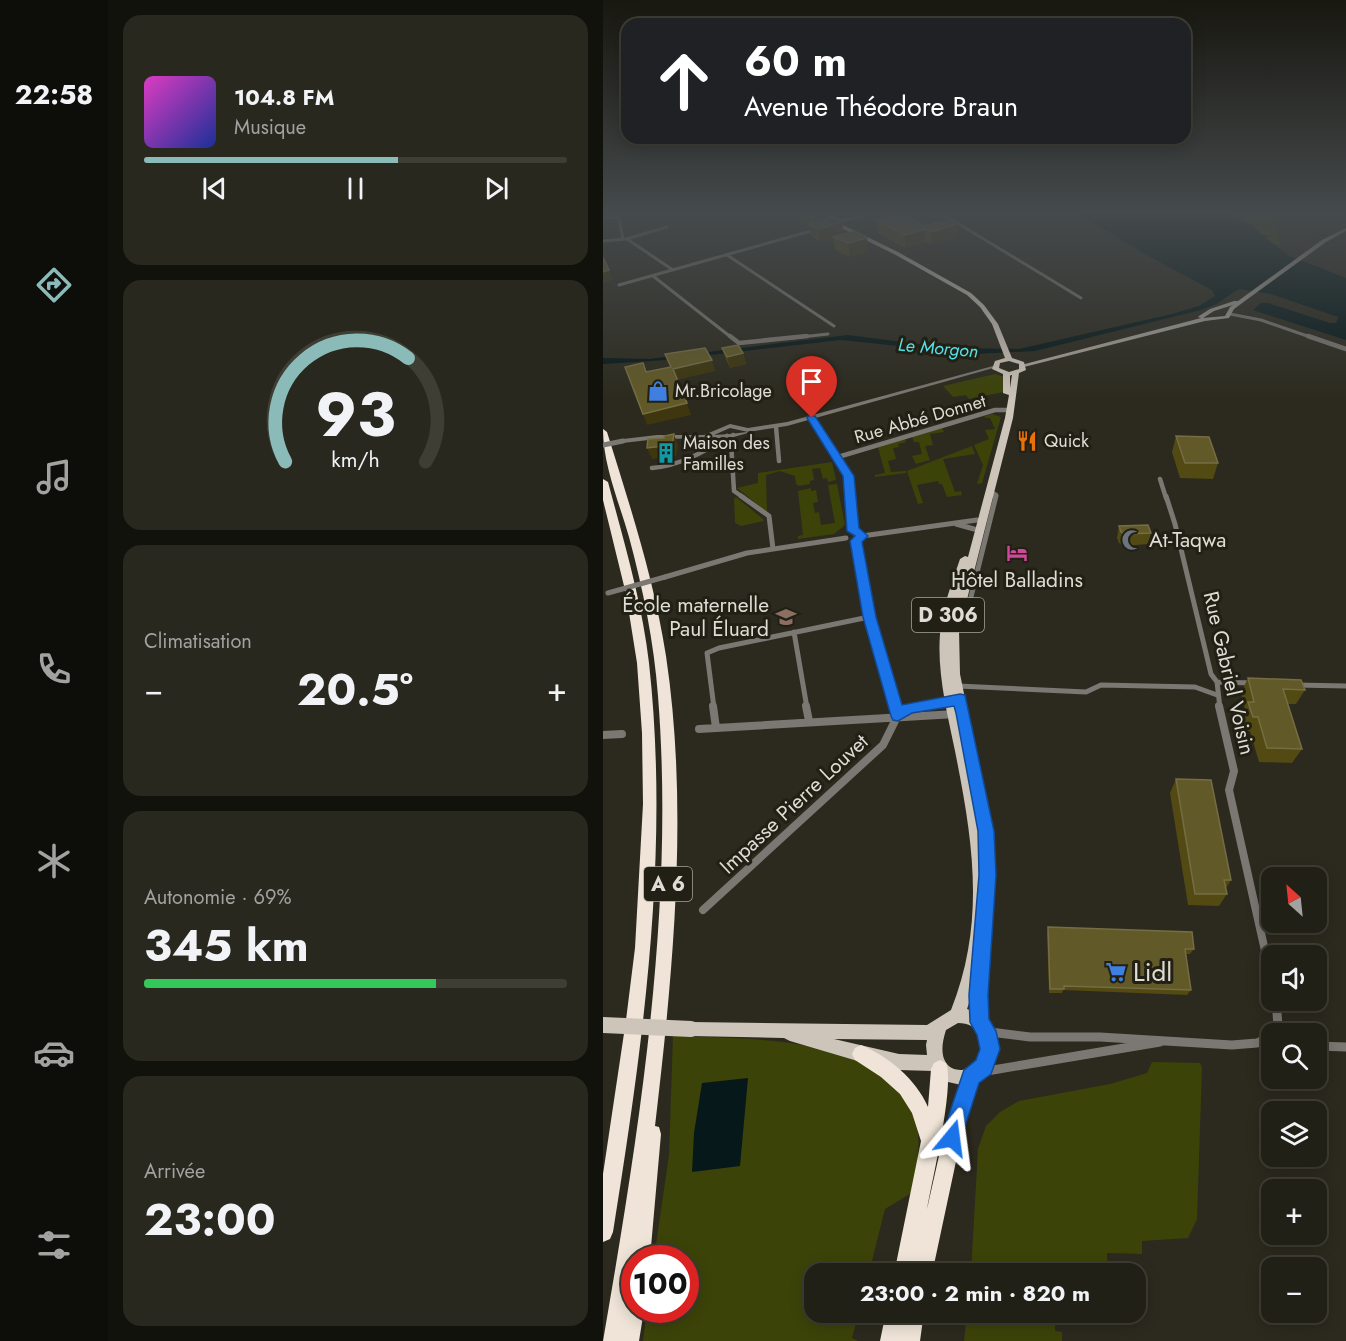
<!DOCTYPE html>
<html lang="fr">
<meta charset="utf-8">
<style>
body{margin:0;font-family:Jost,sans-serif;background:#29281f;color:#f1f3f6;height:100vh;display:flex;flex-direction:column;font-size:22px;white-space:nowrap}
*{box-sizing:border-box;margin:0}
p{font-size:20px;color:#a2a3a1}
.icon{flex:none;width:33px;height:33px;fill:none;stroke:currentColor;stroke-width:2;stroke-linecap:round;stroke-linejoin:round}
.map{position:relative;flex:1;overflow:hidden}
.drawer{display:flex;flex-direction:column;gap:15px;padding:15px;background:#12120c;width:495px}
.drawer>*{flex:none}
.hud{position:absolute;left:18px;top:18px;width:570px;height:126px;border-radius:18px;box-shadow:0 3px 15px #0003,0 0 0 2px #3e3e35;background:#202124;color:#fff;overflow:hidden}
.needle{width:39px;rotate:333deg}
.buttons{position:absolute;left:658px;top:867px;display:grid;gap:12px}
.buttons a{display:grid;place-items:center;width:66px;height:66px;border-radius:12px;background:#212016;box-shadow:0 3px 15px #0003,0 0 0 2px #3e3e35;font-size:30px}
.speed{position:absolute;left:18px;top:1245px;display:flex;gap:12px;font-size:30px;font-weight:700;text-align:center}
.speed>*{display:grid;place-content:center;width:78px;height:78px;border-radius:50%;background:#212016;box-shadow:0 3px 15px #0003,0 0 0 2px #3e3e35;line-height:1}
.speed .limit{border:9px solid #d22;background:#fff;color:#111}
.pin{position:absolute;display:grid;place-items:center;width:51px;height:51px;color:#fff;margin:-62px -26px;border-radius:50% 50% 50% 0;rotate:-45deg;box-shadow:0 0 6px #0007}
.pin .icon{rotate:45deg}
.me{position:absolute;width:66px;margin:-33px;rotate:16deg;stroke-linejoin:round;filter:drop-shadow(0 0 4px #0008)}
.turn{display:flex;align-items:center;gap:21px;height:126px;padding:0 24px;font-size:27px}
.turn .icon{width:78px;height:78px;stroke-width:2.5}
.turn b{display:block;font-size:42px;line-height:51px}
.big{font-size:45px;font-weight:700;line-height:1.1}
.drawer .card{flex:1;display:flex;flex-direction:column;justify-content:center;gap:9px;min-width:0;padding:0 21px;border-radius:18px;background:#29281f}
.drawer .dial{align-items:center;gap:0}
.dial svg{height:156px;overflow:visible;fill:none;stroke:#3e3e35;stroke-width:7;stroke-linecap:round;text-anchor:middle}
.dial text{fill:#f1f3f6;stroke:none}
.song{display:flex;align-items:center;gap:18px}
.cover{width:72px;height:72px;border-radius:9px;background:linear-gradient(135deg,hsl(310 70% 55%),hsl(230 70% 35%))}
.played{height:6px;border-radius:3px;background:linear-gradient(90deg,#8bbbb9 60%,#3e3e35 60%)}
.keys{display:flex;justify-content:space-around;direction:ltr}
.heat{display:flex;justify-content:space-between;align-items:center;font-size:33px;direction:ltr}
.charge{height:9px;border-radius:4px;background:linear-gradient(90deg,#34c759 69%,#3e3e35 0)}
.trip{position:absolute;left:201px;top:1263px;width:342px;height:60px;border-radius:18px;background:#212016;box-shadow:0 3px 15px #0003,0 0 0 2px #3e3e35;font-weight:700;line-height:60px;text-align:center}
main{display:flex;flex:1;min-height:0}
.tab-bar{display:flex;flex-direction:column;width:108px;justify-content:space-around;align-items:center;background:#0d0d09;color:#a2a3a1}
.tab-bar .icon{width:42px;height:42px}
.tab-bar .current{color:#8bbbb9}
.tab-bar b{font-size:27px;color:#f1f3f6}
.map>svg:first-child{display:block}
.green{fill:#3c4309}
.water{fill:#061819}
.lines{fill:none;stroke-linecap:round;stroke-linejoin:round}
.stream{stroke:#061819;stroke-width:1.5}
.minor-far4{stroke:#7b7772;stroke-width:3}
.minor-far3{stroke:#7b7772;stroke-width:4.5}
.minor-far2{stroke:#7b7772;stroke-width:5}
.minor-far1{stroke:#7b7772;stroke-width:8}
.minor{stroke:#7b7772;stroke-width:9}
.tertiary{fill:#7b7772;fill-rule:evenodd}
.secondary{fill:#aaa39b;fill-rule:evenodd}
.primary{fill:#cec5ba;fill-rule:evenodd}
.motorway{fill:#efe4d7;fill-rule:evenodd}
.minor-bridge{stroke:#7b7772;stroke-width:5}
.tertiary-bridge{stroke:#7b7772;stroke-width:5}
.primary-bridge{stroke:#cec5ba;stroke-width:16}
.wall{fill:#524913}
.shaded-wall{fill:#3d360e}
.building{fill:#625928;stroke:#756d43;stroke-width:1.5}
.route{fill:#1a73e8;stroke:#114b97;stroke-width:1.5}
.labels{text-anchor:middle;stroke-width:6;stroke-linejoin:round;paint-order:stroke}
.far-water-label{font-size:18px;font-style:italic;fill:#52e2e7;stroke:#222014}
.far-poi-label{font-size:18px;fill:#dedcd5;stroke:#222014;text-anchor:start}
.far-street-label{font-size:18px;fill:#dedcd5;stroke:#222014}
.shield{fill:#222014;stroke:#a6a49b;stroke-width:1.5}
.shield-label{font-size:20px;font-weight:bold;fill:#dedcd5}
.poi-label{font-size:21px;fill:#dedcd5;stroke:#222014;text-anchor:start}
.street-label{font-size:21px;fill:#dedcd5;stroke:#222014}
.near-poi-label{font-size:26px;fill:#dedcd5;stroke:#222014;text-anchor:start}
</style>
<main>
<nav class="tab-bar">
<b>22:58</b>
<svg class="icon current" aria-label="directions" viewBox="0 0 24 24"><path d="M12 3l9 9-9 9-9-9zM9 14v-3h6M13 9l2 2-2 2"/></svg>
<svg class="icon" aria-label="music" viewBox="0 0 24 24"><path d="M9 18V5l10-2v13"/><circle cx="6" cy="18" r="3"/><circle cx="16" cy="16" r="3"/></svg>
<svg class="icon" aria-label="phone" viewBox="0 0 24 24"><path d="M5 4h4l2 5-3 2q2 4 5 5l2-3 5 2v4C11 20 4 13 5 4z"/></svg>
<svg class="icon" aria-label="climate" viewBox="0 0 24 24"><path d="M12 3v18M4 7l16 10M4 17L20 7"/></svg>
<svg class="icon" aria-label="car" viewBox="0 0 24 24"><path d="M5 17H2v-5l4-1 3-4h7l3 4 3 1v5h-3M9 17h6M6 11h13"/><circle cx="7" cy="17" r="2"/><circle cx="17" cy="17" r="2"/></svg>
<svg class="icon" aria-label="filters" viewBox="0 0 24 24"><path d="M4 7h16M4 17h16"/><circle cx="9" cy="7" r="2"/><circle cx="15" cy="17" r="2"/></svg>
</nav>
<section class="drawer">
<div class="card">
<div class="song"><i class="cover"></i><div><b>104.8 FM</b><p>Musique</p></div></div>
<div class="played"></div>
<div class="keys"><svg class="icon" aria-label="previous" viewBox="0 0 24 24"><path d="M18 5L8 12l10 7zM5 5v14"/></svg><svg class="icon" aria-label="pause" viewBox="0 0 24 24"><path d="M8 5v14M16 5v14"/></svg><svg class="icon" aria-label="next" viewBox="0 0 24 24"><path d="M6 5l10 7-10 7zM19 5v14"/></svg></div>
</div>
<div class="card dial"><svg viewBox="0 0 100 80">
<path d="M14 69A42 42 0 1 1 86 69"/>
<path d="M14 69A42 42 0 0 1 77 16" stroke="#8bbbb9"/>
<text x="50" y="56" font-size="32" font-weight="700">93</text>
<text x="50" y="72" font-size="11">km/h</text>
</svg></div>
<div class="card"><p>Climatisation</p>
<div class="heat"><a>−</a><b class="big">20.5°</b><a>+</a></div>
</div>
<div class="card"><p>Autonomie · 69%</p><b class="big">345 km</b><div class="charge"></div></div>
<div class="card"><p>Arrivée</p><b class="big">23:00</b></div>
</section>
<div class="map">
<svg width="743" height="1341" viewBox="0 0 743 1341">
<rect width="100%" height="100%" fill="#2c2a1e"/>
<path class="green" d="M631 215 670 216 677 244H670L648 224 630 217Z
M392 374 401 377 400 392 366 399 363 395 350 397 340 386Z
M389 414 398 417 379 483 374 484 380 465 371 445 386 439 382 430 392 429 387 418H383L381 416Z
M339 428 341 432 327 434 330 445 322 446 327 460 313 464 309 456 319 454 316 442H311L309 437Z
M302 439 303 442 295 444 296 447 290 448 293 459 285 461 288 472 303 471V473L272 477V475L282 473 275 447Z
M369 446 372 454 340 459 352 492 358 491 359 495 344 497 339 484H336L335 481 314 485 320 503 315 504 304 471Z
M229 462 233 480 225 482 224 478 220 479 217 468 209 469 211 480 207 481V484L196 486 193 484 192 476 177 471 163 475 164 512 134 488 155 483V473Z
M234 484 242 525 231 534 195 539V536L200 535 195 491 208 488V491L213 490 215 502 210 503 212 513 216 512 218 525 232 523 225 485Z
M133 497 160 519 161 521 138 526 132 523 131 499Z
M70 1036C137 1039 280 1034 310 1110 320 1137 314 1165 310 1192L282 1209 266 1273 212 1274V1312L256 1313 249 1338 255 1341H40L44 1310H82V1258H51L66 1155Z
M549 1062 597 1063 599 1067 594 1219 585 1238 539 1241V1254L504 1253 505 1273H368L375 1149 383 1126 397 1112 416 1101 507 1084 544 1073Z
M364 1313H459L452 1314V1331L459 1332V1341H361Z"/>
<path class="water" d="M478 215H631L630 217 648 224 659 235 672 236 661 237 687 256 743 278V340L650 310 658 303H665L727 323H733L735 317 668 294 636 289 613 304 598 310 432 351 372 354 238 340 64 360 0 364V358L46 359 245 335 347 348 416 349 569 314 596 306 612 296 609 290 540 253Z
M145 1078 137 1166 89 1172 91 1133 99 1083Z"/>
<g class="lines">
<path class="stream" d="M715 235H724"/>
<path class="minor-far4" d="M341 215 478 298
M1 217 16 218 20 239
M240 220 265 215
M24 239 70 270
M0 241 23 239 64 227
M124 255 231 326
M50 276 129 338
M16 285 215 229
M627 314 658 320 710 338
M189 338 225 334"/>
<path class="minor-far3" d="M127 336 136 343 204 336
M705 336 743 349
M209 418 245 475 247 498
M173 427 176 461
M130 435 128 442 131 491 141 498
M235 457 392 410H408
M49 468C75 466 103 452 124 436
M557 479 563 498
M388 492 393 495 392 498"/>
<path class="minor-far2" d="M138 496 166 516 170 549
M247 496 250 531
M563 496 572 524 608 674 614 682 617 708
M353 524 371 529
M259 536 374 520
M253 541 266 617 293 708
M62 577 144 553 243 538
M355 612 366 605 393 496
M191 632 204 708
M614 682 649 683
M693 685 743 686
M355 686 483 692 498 685 592 687 614 695
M111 708 104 653 116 648 266 617
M308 708 349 701"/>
<path class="minor-far1" d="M110 706 113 728
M203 706 206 721
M292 706 295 715
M616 706 631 771 626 790 669 982
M295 715 306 708 318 706
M96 729 353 714
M0 735 19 734
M100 910 280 745 295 715"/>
<path class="minor" d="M675 1026 683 1034
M387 1032 427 1037H497L629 1045 654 1043 669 1036
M671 1034 675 1026 673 1000
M714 1046 743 1047
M384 1071 557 1042"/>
<path class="tertiary" d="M390 366 394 367 184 426 145 432 127 428 111 435 127 434 144 432 145 433 127 438 54 439 20 443 17 441 20 439 54 435H101L127 424 145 428 184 422Z"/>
<path class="secondary" d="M743 228V231L723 242 631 309 626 318 602 321 421 367 418 365 598 318 595 317 596 316 607 309 631 301H635L719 240ZM630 305 627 307 622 316 600 318 611 311Z"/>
<path class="primary" d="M222 215H227L239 220 235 221Z
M236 225H240L295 252 368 293 381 305 395 324 409 358 421 362 423 370 416 373 410 418 356 631 357 674 389 831 390 879 385 974 384 1021 392 1033 395 1048 389 1070 380 1080 363 1086 345 1082 334 1076 330 1071 296 1070 258 1062 187 1041 181 1038 88 1036 83 1034 81 1029 83 1024 88 1022 324 1025 348 1010C383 922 370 841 352 751 344 712 334 673 337 634 339 608 349 583 357 559L362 556 365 557 402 418 406 395 400 393V374L389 369 392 361 402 358 389 324 377 307 364 295 291 254 236 227ZM406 361 416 364V369L406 372 396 368 397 363ZM408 375H409L407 388V376ZM370 991V1011L364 1009ZM355 1023C365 1023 374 1027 378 1037 394 1074 323 1090 343 1030ZM231 1039 324 1040 323 1045 324 1055 296 1054Z"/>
<path class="motorway" d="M0 429 4 432C27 506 51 579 63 656 86 809 70 973 52 1126L56 1127 58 1134 47 1258H32L30 1287H32V1310H41L36 1341H0C36 1132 72 909 55 696 51 642 40 589 26 537 16 502 0 465 0 429Z
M0 479 5 482C21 542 39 602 46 663 67 853 40 1044 10 1232L7 1239 0 1242V1174L23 1020 32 948 40 804 39 733 34 663 23 594 0 500Z
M258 1045C286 1057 313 1079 325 1107L328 1069 331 1063 337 1060 343 1063C352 1085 329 1180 324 1209L340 1138 359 1077 362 1071 368 1068 374 1071 377 1077 358 1138 329 1274H291L318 1141 309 1113 297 1094 278 1077 252 1060 249 1054 252 1048Z
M283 1312H321L317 1341H277Z"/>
<path class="minor-bridge" d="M5 593 62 577"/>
<path class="tertiary-bridge" d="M0 445 20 441"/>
<path class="primary-bridge" d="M0 1025 88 1029"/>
</g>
<path class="wall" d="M196 215H215L216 221 239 222 240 235 265 251 247 257 232 250 230 238 217 241 208 236 206 225 197 220Z
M273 220 322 226 354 224V237L328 244 322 242 302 248 275 233Z
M119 348 140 353 143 364 127 368 123 359Z
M573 436 615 463 610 479 577 478 569 452Z
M516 526 548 533 545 544 521 546 516 543 514 538Z
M645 678 702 690 693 704H684L699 749 689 763 656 762 647 731H642L638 716 642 709 638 693Z
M573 779 628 880 623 888 624 894 616 906 585 905 567 793Z
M445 927 591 949 587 954H583L588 990 584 995 460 990 459 993H446L444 933Z"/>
<path class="shaded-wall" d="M212 215H215L216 221 211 228 210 218Z
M239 222 240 235 217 241 215 229Z
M354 224V237L328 244 327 232Z
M322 229V242L302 248V235Z
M264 238 265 251 247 257 245 243Z
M6 270 10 280 0 283V272Z
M140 353 143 364 127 368 124 357Z
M109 360 112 371 74 380 70 369Z
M84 403 88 415 44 425 40 414Z
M71 434 75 446 73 456 49 459 44 448Z"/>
<path class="building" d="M203 215H212L210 218Z
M293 215H299L322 226 345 220 354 224 327 232 322 229 302 235 273 220Z
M229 217 239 222 215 229 206 224Z
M252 231 264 238 245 243 230 237Z
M0 257 6 270 0 272Z
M135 345 140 353 124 357 119 348Z
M102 348 109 360 70 369 84 403 40 414 22 367 40 363 43 372 68 367 62 354Z
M71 434 69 445 44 448 45 439 61 438V436Z
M573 436 606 437 615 463H582Z
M545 525 548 533 523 534 518 532 516 526Z
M645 678 698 680 702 690 680 689 699 749 664 748 655 717H650L645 702H651Z
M573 779 608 780 628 880H621L624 894H592Z
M445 927 589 932 591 949H582L588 990 461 986V989H447Z"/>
<linearGradient id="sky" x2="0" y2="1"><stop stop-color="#181710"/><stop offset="0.53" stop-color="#454a4c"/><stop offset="1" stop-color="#454a4c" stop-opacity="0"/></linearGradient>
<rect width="743" height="402" fill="url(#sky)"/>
<path class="route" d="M205 416H212L251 476 256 528 265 536 259 542 273 617 299 705 357 694 362 695 391 831 393 875 385 995 386 1019 393 1031 397 1049 388 1074 376 1083 356 1145 349 1148 341 1145 338 1138 361 1070 373 1060 377 1049 374 1035 367 1022 366 995 376 875 375 831 353 713 351 706 309 713 295 721 290 720 288 716 260 617 247 541 252 536 244 531 240 476 204 418Z"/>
<defs>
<g id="shop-bare" transform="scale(1.62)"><path d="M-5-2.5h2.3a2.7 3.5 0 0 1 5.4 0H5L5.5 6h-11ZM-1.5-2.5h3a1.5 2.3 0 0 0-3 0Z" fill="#3f7fe0" stroke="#222014" stroke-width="2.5" paint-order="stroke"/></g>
<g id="restaurant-bare" transform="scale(1.62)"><path d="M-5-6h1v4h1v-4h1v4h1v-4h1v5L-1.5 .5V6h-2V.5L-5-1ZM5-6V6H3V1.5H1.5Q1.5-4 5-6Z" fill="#e8710a" stroke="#222014" stroke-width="2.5" paint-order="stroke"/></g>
<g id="building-bare" transform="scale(1.62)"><path d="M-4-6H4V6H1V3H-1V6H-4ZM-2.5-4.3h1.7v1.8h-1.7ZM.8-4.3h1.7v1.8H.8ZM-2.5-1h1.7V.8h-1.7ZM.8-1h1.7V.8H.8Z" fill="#0f9aa8" stroke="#222014" stroke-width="2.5" paint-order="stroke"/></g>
<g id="mosque-bare" transform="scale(1.62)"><path d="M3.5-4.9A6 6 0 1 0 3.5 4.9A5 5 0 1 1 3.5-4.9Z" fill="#6b7280" stroke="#222014" stroke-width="2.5" paint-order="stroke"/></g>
<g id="hotel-bare" transform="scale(1.62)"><path d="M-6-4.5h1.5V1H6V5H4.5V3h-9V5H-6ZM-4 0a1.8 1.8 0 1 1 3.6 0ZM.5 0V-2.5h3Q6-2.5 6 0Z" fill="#d1479c" stroke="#222014" stroke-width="2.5" paint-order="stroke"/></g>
<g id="school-bare" transform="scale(1.62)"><path d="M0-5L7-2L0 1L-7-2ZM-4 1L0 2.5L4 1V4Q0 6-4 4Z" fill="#8d6e63" stroke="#222014" stroke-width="2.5" paint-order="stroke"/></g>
<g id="supermarket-bare" transform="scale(1.62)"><path d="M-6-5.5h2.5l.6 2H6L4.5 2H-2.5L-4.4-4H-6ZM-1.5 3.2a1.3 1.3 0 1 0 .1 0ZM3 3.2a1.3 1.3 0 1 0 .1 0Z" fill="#3f7fe0" stroke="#222014" stroke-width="2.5" paint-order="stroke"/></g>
</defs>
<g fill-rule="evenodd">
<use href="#shop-bare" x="55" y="391"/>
<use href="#restaurant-bare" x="424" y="441"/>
<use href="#building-bare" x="63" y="453"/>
<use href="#mosque-bare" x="529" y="540"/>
<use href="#hotel-bare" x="414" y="553"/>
<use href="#school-bare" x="183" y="617"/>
<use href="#supermarket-bare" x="513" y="972"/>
</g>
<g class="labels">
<g class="far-water-label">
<text transform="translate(335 348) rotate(5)" y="6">Le Morgon</text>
</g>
<g class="far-poi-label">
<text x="72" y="397">Mr.Bricolage</text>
<text x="441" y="447">Quick</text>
<text x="80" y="449">Maison des<tspan x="80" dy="21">Familles</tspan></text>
</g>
<g class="far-street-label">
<text transform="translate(317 419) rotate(-16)" y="6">Rue Abbé Donnet</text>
</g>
<g class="shield">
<rect x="309" y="598" width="72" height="34" rx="4.5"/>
<rect x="41" y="867" width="48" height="34" rx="4.5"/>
</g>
<g class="shield-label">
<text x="345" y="622">D 306</text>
<text x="65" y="891">A 6</text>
</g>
<g class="poi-label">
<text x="546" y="547">At-Taqwa</text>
<text x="414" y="587" text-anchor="middle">Hôtel Balladins</text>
<text x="166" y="612" text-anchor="end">École maternelle<tspan x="166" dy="24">Paul Éluard</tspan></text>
</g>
<g class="street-label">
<text transform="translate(626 673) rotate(77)" y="7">Rue Gabriel Voisin</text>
<text transform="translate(191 804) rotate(-43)" y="7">Impasse Pierre Louvet</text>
</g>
<g class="near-poi-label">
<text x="530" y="981">Lidl</text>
</g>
</g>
</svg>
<div class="buttons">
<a><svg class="needle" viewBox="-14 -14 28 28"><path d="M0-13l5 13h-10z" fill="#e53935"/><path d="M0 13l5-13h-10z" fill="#a2a3a1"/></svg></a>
<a><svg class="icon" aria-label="sound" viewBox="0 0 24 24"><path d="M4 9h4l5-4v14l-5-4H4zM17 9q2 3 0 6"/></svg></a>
<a><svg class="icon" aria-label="search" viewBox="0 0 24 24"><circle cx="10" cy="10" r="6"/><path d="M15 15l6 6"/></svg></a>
<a><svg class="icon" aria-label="layers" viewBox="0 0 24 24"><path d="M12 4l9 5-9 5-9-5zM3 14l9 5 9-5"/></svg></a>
<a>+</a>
<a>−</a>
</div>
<div class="speed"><div class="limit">100</div></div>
<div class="pin" style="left:209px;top:418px;background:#d93025"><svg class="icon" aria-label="arrive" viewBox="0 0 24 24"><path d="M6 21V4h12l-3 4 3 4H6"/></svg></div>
<svg class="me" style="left:349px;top:1138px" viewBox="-20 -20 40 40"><path d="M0-17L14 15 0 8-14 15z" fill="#1a73e8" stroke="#fff" stroke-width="4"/></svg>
<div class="trip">23:00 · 2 min · 820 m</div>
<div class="hud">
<div class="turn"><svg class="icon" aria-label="ahead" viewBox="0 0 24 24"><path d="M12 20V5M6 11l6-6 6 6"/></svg><div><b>60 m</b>Avenue Théodore Braun</div></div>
</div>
</div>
</main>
